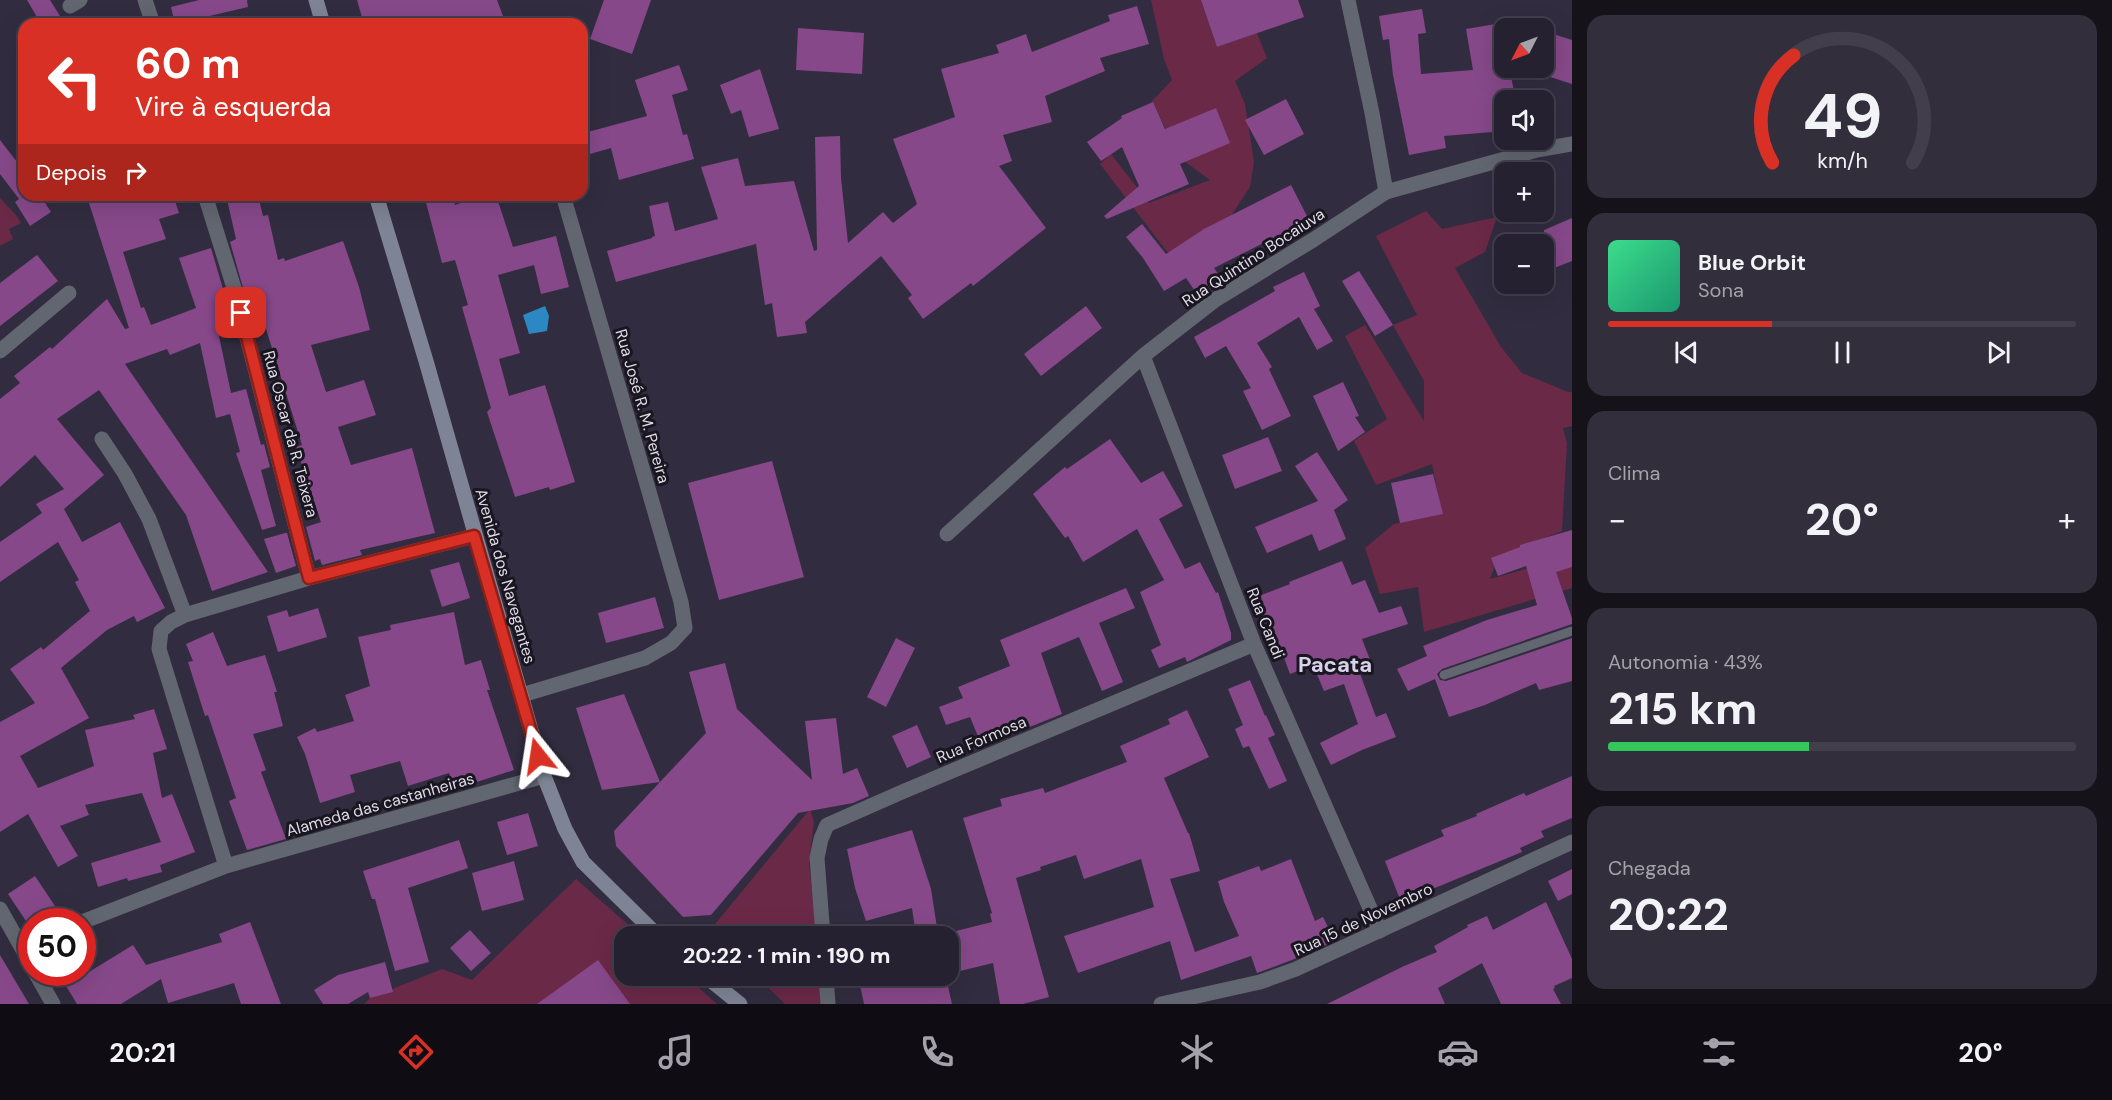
<!DOCTYPE html>
<html lang="pt">
<meta charset="utf-8">
<style>
body{margin:0;font-family:"DM Sans",sans-serif;background:#322e3c;color:#f1f3f6;height:100vh;display:flex;flex-direction:column;font-size:22px;white-space:nowrap}
*{box-sizing:border-box;margin:0}
p{font-size:20px;color:#a4a3ab}
.icon{flex:none;width:33px;height:33px;fill:none;stroke:currentColor;stroke-width:2;stroke-linecap:round;stroke-linejoin:round}
.map{position:relative;flex:1;overflow:hidden}
.sheet{display:flex;flex-direction:column;gap:15px;padding:15px;background:#15121a;width:540px}
.sheet>*{flex:none}
.guide{position:absolute;left:18px;top:18px;width:570px;height:183px;border-radius:18px;box-shadow:0 6px 24px #0002,0 0 0 2px #423e4c;background:#d93025;color:#fff;overflow:hidden}
.needle{width:39px;rotate:228deg}
.buttons{position:absolute;left:1494px;top:18px;display:grid;gap:12px}
.buttons a{display:grid;place-items:center;width:60px;height:60px;border-radius:12px;background:#262130;box-shadow:0 6px 24px #0002,0 0 0 2px #423e4c;font-size:30px}
.speed{position:absolute;left:18px;top:908px;display:flex;gap:12px;font-size:30px;font-weight:700;text-align:center}
.speed>*{display:grid;place-content:center;width:78px;height:78px;border-radius:50%;background:#262130;box-shadow:0 6px 24px #0002,0 0 0 2px #423e4c;line-height:1}
.speed .limit{border:9px solid #d22;background:#fff;color:#111}
.pin{position:absolute;display:grid;place-items:center;width:51px;height:51px;color:#fff;margin:-26px;border-radius:12px;box-shadow:0 3px 9px #0006}
.me{position:absolute;width:66px;margin:-33px;rotate:345deg;stroke-linejoin:round;filter:drop-shadow(0 0 4px #0008)}
.turn{display:flex;align-items:center;gap:21px;height:126px;padding:0 18px;font-size:27px}
.turn .icon{width:78px;height:78px;stroke-width:2.5}
.turn b{display:block;font-size:42px;line-height:51px}
.then{display:flex;align-items:center;height:57px;padding:0 18px;background:#0003;gap:12px;font-size:22px}
.big{font-size:45px;font-weight:700;line-height:1.1}
.sheet .widget{flex:1;display:flex;flex-direction:column;justify-content:center;gap:9px;min-width:0;padding:0 21px;border-radius:18px;background:#322e3c}
.sheet .dial{align-items:center;gap:0}
.dial svg{height:156px;overflow:visible;fill:none;stroke:#423e4c;stroke-width:7;stroke-linecap:round;text-anchor:middle}
.dial text{fill:#f1f3f6;stroke:none}
.song{display:flex;align-items:center;gap:18px}
.cover{width:72px;height:72px;border-radius:9px;background:linear-gradient(135deg,hsl(150 70% 55%),hsl(160 70% 35%))}
.played{height:6px;border-radius:3px;background:linear-gradient(90deg,#d93025 35%,#423e4c 35%)}
.keys{display:flex;justify-content:space-around;direction:ltr}
.heat{display:flex;justify-content:space-between;align-items:center;font-size:33px;direction:ltr}
.charge{height:9px;border-radius:4px;background:linear-gradient(90deg,#34c759 43%,#423e4c 0)}
.trip{position:absolute;left:614px;top:926px;width:345px;height:60px;border-radius:18px;background:#262130;box-shadow:0 6px 24px #0002,0 0 0 2px #423e4c;font-weight:700;line-height:60px;text-align:center}
.tab-bar{display:flex;height:96px;justify-content:space-around;align-items:center;background:#0f0d13;color:#a4a3ab}
.tab-bar .icon{width:42px;height:42px}
.tab-bar .selected{color:#d93025}
.tab-bar b{font-size:27px;color:#f1f3f6}
main{display:flex;flex:1;min-height:0}
.map>svg:first-child{display:block}
.green{fill:#6a2947}
.water{fill:#2c88c3}
.building{fill:#864889}
.lines{fill:none;stroke-linecap:round;stroke-linejoin:round}
.service{stroke:#626670;stroke-width:9}
.minor{stroke:#626670;stroke-width:15}
.tertiary{stroke:#626670;stroke-width:15}
.secondary{stroke:#7e8495;stroke-width:15}
.route-casing{stroke:#8d1f18;stroke-width:15}
.route{stroke:#d93025;stroke-width:10}
.labels{text-anchor:middle;stroke-width:6;stroke-linejoin:round;paint-order:stroke}
.street-label{font-size:16px;fill:#dedae8;stroke:#19161f}
.district-label{font-size:22px;font-weight:bold;fill:#d8d1ec;stroke:#19161f}
</style>
<main>
<div class="map">
<svg width="1572" height="1004" viewBox="0 0 1572 1004">
<rect width="100%" height="100%" fill="#322c40"/>
<path class="green" d="M1151 0H1201L1217 47 1257 33 1267 58 1235 81 1245 104 1254 162 1250 187 1223 228 1168 253 1100 164 1111 154 1149 203 1210 180 1181 159 1152 101 1172 80 1164 59Z
M0 198 16 215 21 223 9 229 13 239 0 246Z
M1426 211 1442 229 1497 217 1485 252 1455 268 1501 347 1522 373 1568 392H1572V426L1563 428 1567 443 1562 531 1499 556 1490 579 1572 556V588L1424 632 1418 587 1380 594 1365 548 1394 524 1442 514 1432 464 1376 485 1354 441 1387 419 1345 336 1365 325 1424 421V381L1393 325 1417 315 1376 236Z
M810 809 814 822 809 863 817 936H716L710 930Z
M576 879 641 936H624V975H684L717 1004H364L370 998 442 969 472 980Z
M755 975H821L824 1004H785Z"/>
<path class="water" d="M545 306 549 316 547 331 529 334 523 315Z"/>
<path class="building" d="M27 0H50L65 24H41Z
M199 0H247L248 7 175 24 171 7Z
M357 0H497L506 24H364Z
M604 0H651L632 54 590 39Z
M1201 0H1298L1304 17 1217 47Z
M1137 6 1149 44 1100 58 1105 71 1045 96 1052 122 1003 135 1012 161 999 166 1046 228 973 286 971 283 923 319 908 298 912 295 881 256 805 322 807 333 777 337 772 303 765 305 756 244 616 282 607 251 652 238V237L655 236 649 206 668 202 675 231 718 219 701 167 738 158 745 186 794 181 814 251 817 250 815 137 840 136 841 178 848 243 883 212 893 223 917 204 893 139 955 117 941 69 999 53 996 45 1026 34 1032 52 1110 21 1108 15Z
M1422 9 1426 33 1418 34 1421 74 1473 70 1466 29 1496 24 1504 73 1510 72 1516 100H1504V131L1444 136 1446 148 1409 155 1393 75 1389 39 1383 40 1379 16Z
M798 28 864 33 862 74 796 70Z
M1550 33 1572 40V84L1538 73 1540 68H1544V55Z
M679 65 688 90 672 95 683 135 687 134 694 159 619 180 611 148 590 154 584 133 647 116 635 80Z
M760 69 779 129 749 137 741 110 731 114 720 85Z
M1286 99 1304 134 1264 155 1245 120Z
M1153 102 1165 129 1216 108 1230 143 1180 164 1189 184 1107 219 1104 216 1139 186 1122 147 1101 161 1087 142 1122 118 1121 116Z
M0 140 24 171V196L40 195 51 212 30 226 15 202 19 199 0 174Z
M1291 185 1309 220 1214 268 1223 281 1199 297 1186 278 1164 291 1143 258 1126 237 1142 224 1166 254 1204 229Z
M102 195H173L179 213 159 219 166 239 123 252 141 308 144 307 151 325 196 308 179 258 211 248 235 330 219 336 231 393 246 389 261 445 264 444 270 467 261 470 276 526 262 530 236 453 240 452 230 414 216 418 200 343 170 355 167 349 125 364 268 572 212 591 186 515 99 390 57 419 104 475 64 509 82 542 120 522 165 608 137 622 134 616 107 630 61 668 89 718 20 756 38 788 94 766 85 730 135 719 133 715 154 709 167 749 153 753 162 798 172 794 195 852 160 865 162 872 128 881 127 878 98 887 91 863 161 842 142 793 85 805 89 815 60 826 78 856 58 867 28 814 0 832V722L35 703 10 669 41 647 43 650 90 611 75 582 79 580 58 542 0 582V542L42 513 36 504 64 489 35 455 0 487V399L20 383 14 376 50 347 52 349 107 299 125 329 129 328 88 200Z
M226 195H258L263 216 268 215 278 260 284 258 285 261 343 241 359 287 370 330 311 345 326 392 364 380 376 415 338 427 351 465 412 448 435 533 360 550 362 555 322 565 320 559 315 561 306 527 321 522 296 447 302 445 263 319 253 323 230 242 236 239Z
M424 195H453L455 205 484 195H496L513 247 556 236 569 287 541 294 534 265 498 275 520 353 499 359 509 396 545 385 575 482 550 490 549 487 515 497 487 412 491 408 462 307 468 305 455 260 442 263Z
M1572 218V261L1544 272V230Z
M37 255 58 281 0 326V283Z
M1359 271 1393 325 1375 336 1342 281Z
M1304 272 1320 306 1314 309 1333 341 1317 350 1299 317 1257 343 1272 367 1269 369 1291 416 1262 430 1243 391 1251 388 1226 346 1205 358 1194 337 1275 291 1273 287Z
M1086 306 1102 328 1041 376 1024 354Z
M1343 382 1359 416 1355 417 1365 432 1338 451 1313 396Z
M1268 437 1282 471 1235 489 1222 455Z
M1110 439 1141 483 1163 471 1183 506 1159 519 1185 569 1200 562 1216 593 1218 592 1231 633V640L1187 662 1185 657 1159 668 1151 650 1161 645 1140 592 1164 580 1137 529 1083 562 1068 536 1065 538 1033 494 1065 467 1067 469Z
M1317 452 1348 500 1334 510 1346 539 1319 551 1312 534 1267 553 1255 527 1318 501 1295 466Z
M772 461 804 577 719 600 688 483Z
M1433 474 1443 514 1400 523 1391 483Z
M1572 530V567L1556 572 1572 618V624L1442 669 1437 674 1440 680 1446 681 1572 638V681L1539 690 1536 683 1485 705 1449 717 1435 679 1408 691 1397 669 1427 656 1423 646 1487 620 1537 605 1526 566 1498 576 1491 558 1520 547V545Z
M285 533H287L296 566 276 573 264 539Z
M1342 561 1352 585 1365 580 1379 613 1401 606 1408 624 1362 639 1372 665 1359 671 1376 717 1386 713 1396 737 1362 750 1331 765 1320 743 1358 724 1344 684 1324 691 1313 665 1290 674 1270 620 1265 622 1256 597 1290 584 1289 582Z
M459 562 470 598 442 607 430 570Z
M1126 588 1135 608 1099 623 1123 682 1102 691 1079 637 1041 653 1062 714 982 746 970 717 946 725 939 707 963 698 958 687 1010 666 1000 640Z
M655 597 664 628 606 643 598 613Z
M318 608 327 637 278 652 267 616 287 610 289 617Z
M454 612 465 665 481 660 490 690H487L514 770 455 789 449 773 408 786 400 761 350 775 355 792 320 803 305 754 297 737 315 728 317 732 354 721 345 695 370 686 358 637 391 630 390 625Z
M213 632 227 666 265 655 277 692H274L283 726 253 734 266 770 261 772 286 839 247 850 229 801 236 798 208 715 205 716 188 662 193 661 186 644Z
M896 638 915 648 886 707 867 697Z
M725 663 737 709 812 780 805 721 836 718 843 774 857 768 869 796 853 803 798 813 711 915 683 917 616 846 614 831 706 733 689 672Z
M1250 680 1265 716 1266 715 1275 735 1268 738 1287 781 1269 789 1249 746 1243 748 1235 729 1243 725 1228 689Z
M624 694 660 782 602 790 576 708Z
M1187 710 1209 757 1164 778 1188 833H1189L1200 871 1170 879 1195 952 1239 936 1224 902 1218 881 1259 866 1261 871 1291 859 1315 921 1323 917 1335 941 1292 960 1257 973 1251 956 1181 980 1170 941 1078 973 1064 936 1154 907 1141 859 1084 879 1076 855 1040 867 1041 870 1016 878 1049 997 1023 1004H1000L993 963 948 974V933L992 922 990 914 992 913 963 818 1002 806 1000 799 1043 788 1045 793 1127 762 1120 746 1170 724 1168 719Z
M917 725 931 757 907 768 892 736Z
M1572 776V818L1541 831 1544 837 1520 848 1522 852 1401 902 1385 861 1444 836 1441 830 1477 816 1476 814 1524 793 1526 796Z
M528 813 538 846 507 855 497 822Z
M912 830 931 889 938 934 916 936 912 908 866 921 855 888 847 849Z
M459 840 468 868 408 888 429 962 395 971 375 899H372L363 871Z
M514 861 524 900 482 911 472 873Z
M1572 869V894L1558 901 1548 881Z
M35 876 65 921H26L8 894Z
M1546 902 1572 959V978L1554 986 1555 988 1553 989 1561 1004H1501L1482 963 1438 988 1445 1004H1327L1404 966 1437 952 1434 946 1468 927 1467 925 1487 916 1493 930Z
M250 922 281 1004H241L234 983 168 1003 161 979 121 1004H77L66 986 133 945 146 965 222 942 219 934Z
M470 930 491 953 471 971 450 948Z
M0 955 29 1004H0Z
M598 960 630 1004H537Z
M385 962 393 992 370 998 368 992 348 1004H323L314 990 338 975Z
M890 975H913L916 988 947 982 952 1004H864L860 985 891 978Z"/>
<g class="lines">
<path class="service" d="M1444 675 1572 631"/>
<path class="minor" d="M145 0 153 24
M70 6 80 0
M205 195 235 291 309 578
M0 351 69 293
M1143 356 1254 644 1380 931
M102 439 125 474 149 519 185 615
M947 534 1143 356 1215 300 1313 240 1386 192
M522 695 645 658 671 643 685 628 681 602 563 195
M226 866 159 649 161 631 171 622 185 615 309 578 474 536
M0 909 32 966
M82 922 226 866 544 776
M823 936 817 858 821 839 827 825 902 792 1254 644
M35 972 53 1004
M826 975 828 1004"/>
<path class="tertiary" d="M1348 0 1372 113 1386 192 1537 150 1572 144
M1161 1004 1260 982 1296 969 1572 842"/>
<path class="secondary" d="M316 0 323 24
M376 195 426 361 544 776 565 829 583 862 658 936
M704 975 740 1004"/>
</g>
<g class="lines">
<g class="route-casing">
<path id="route" d="M241 313 309 578 474 536 538 756"/>
</g>
<use href="#route" class="route"/>
</g>
<g class="labels">
<g class="street-label">
<text transform="translate(1253 257) rotate(-33)" y="6">Rua Quintino Bocaiuva</text>
<text transform="translate(643 406) rotate(74)" y="6">Rua José R. M. Pereira</text>
<text transform="translate(291 434) rotate(75)" y="6">Rua Oscar da R. Teixera</text>
<text transform="translate(506 576) rotate(74)" y="6">Avenida dos Navegantes</text>
<text transform="translate(1266 623) rotate(68)" y="6">Rua Candi</text>
<text transform="translate(981 739) rotate(-23)" y="6">Rua Formosa</text>
<text transform="translate(380 804) rotate(-16)" y="6">Alameda das castanheiras</text>
<text transform="translate(1363 919) rotate(-25)" y="6">Rua 15 de Novembro</text>
</g>
<g class="district-label">
<text x="1335" y="672">Pacata</text>
</g>
</g>
</svg>
<div class="buttons">
<a><svg class="needle" viewBox="-14 -14 28 28"><path d="M0-13l5 13h-10z" fill="#e53935"/><path d="M0 13l5-13h-10z" fill="#a4a3ab"/></svg></a>
<a><svg class="icon" aria-label="sound" viewBox="0 0 24 24"><path d="M4 9h4l5-4v14l-5-4H4zM17 9q2 3 0 6"/></svg></a>
<a>+</a>
<a>−</a>
</div>
<div class="speed"><div class="limit">50</div></div>
<div class="pin" style="left:241px;top:313px;background:#d93025"><svg class="icon" aria-label="arrive" viewBox="0 0 24 24"><path d="M6 21V4h12l-3 4 3 4H6"/></svg></div>
<svg class="me" style="left:538px;top:756px" viewBox="-20 -20 40 40"><path d="M0-17L14 15 0 8-14 15z" fill="#d93025" stroke="#fff" stroke-width="4"/></svg>
<div class="trip">20:22 · 1 min · 190 m</div>
<div class="guide">
<div class="turn"><svg class="icon" aria-label="left" viewBox="0 0 24 24"><path d="M17 20v-9H6M10 6l-5 5 5 5"/></svg><div><b>60 m</b>Vire à esquerda</div></div>
<div class="then">Depois<svg class="icon" aria-label="right" viewBox="0 0 24 24"><path d="M7 20v-9h11M14 6l5 5-5 5"/></svg></div>
</div>
</div>
<section class="sheet">
<div class="widget dial"><svg viewBox="0 0 100 80">
<path d="M14 69A42 42 0 1 1 86 69"/>
<path d="M14 69A42 42 0 0 1 25 14" stroke="#d93025"/>
<text x="50" y="56" font-size="32" font-weight="700">49</text>
<text x="50" y="72" font-size="11">km/h</text>
</svg></div>
<div class="widget">
<div class="song"><i class="cover"></i><div><b>Blue Orbit</b><p>Sona</p></div></div>
<div class="played"></div>
<div class="keys"><svg class="icon" aria-label="previous" viewBox="0 0 24 24"><path d="M18 5L8 12l10 7zM5 5v14"/></svg><svg class="icon" aria-label="pause" viewBox="0 0 24 24"><path d="M8 5v14M16 5v14"/></svg><svg class="icon" aria-label="next" viewBox="0 0 24 24"><path d="M6 5l10 7-10 7zM19 5v14"/></svg></div>
</div>
<div class="widget"><p>Clima</p>
<div class="heat"><a>−</a><b class="big">20°</b><a>+</a></div>
</div>
<div class="widget"><p>Autonomia · 43%</p><b class="big">215 km</b><div class="charge"></div></div>
<div class="widget"><p>Chegada</p><b class="big">20:22</b></div>
</section>
</main>
<nav class="tab-bar">
<b>20:21</b>
<svg class="icon selected" aria-label="directions" viewBox="0 0 24 24"><path d="M12 3l9 9-9 9-9-9zM9 14v-3h6M13 9l2 2-2 2"/></svg>
<svg class="icon" aria-label="music" viewBox="0 0 24 24"><path d="M9 18V5l10-2v13"/><circle cx="6" cy="18" r="3"/><circle cx="16" cy="16" r="3"/></svg>
<svg class="icon" aria-label="phone" viewBox="0 0 24 24"><path d="M5 4h4l2 5-3 2q2 4 5 5l2-3 5 2v4C11 20 4 13 5 4z"/></svg>
<svg class="icon" aria-label="climate" viewBox="0 0 24 24"><path d="M12 3v18M4 7l16 10M4 17L20 7"/></svg>
<svg class="icon" aria-label="car" viewBox="0 0 24 24"><path d="M5 17H2v-5l4-1 3-4h7l3 4 3 1v5h-3M9 17h6M6 11h13"/><circle cx="7" cy="17" r="2"/><circle cx="17" cy="17" r="2"/></svg>
<svg class="icon" aria-label="filters" viewBox="0 0 24 24"><path d="M4 7h16M4 17h16"/><circle cx="9" cy="7" r="2"/><circle cx="15" cy="17" r="2"/></svg>
<b>20°</b>
</nav>
